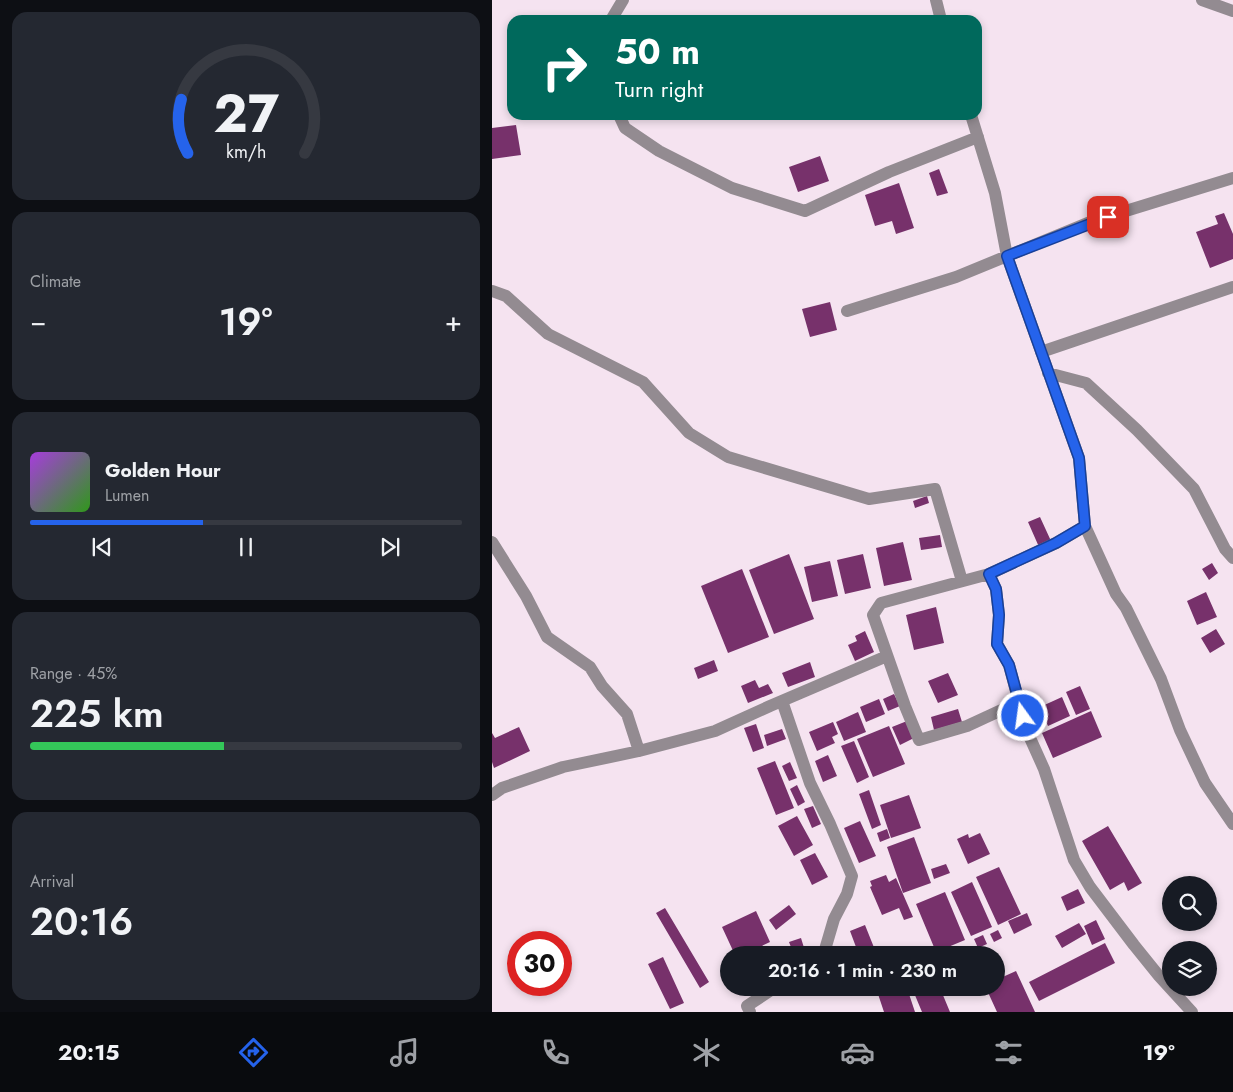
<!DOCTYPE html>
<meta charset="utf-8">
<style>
body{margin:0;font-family:Jost,sans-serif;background:#242831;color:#f1f3f6;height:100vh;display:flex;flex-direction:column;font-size:19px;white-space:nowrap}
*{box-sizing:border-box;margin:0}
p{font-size:16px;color:#9ea1a6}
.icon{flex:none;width:28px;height:28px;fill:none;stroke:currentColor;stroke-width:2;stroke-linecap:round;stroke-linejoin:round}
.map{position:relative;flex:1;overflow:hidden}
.sheet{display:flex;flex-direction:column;gap:12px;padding:12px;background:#0d0f14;width:492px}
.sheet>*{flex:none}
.guide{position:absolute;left:15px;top:15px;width:475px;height:105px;border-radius:15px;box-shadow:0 2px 8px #0003;background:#00695c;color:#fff;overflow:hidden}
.controls{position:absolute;left:670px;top:876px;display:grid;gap:10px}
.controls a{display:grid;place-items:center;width:55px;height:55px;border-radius:50%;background:#171b24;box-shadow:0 2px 8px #0003;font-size:25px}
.speed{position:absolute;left:15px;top:931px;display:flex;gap:10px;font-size:25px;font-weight:700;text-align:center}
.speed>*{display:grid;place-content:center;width:65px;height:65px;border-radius:50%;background:#171b24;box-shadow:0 2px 8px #0003;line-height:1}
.speed .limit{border:8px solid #d22;background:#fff;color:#111}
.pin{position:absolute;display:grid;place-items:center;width:42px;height:42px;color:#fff;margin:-21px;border-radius:10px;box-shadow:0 2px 8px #0006}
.me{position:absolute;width:55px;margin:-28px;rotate:346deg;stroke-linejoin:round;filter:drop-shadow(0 0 4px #0008)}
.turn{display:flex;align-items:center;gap:18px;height:105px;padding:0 25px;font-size:22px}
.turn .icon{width:65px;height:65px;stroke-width:2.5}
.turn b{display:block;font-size:35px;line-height:42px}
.big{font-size:38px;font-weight:600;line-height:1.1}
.sheet .card{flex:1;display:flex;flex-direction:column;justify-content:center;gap:8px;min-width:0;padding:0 18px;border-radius:15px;background:#242831}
.sheet .dial{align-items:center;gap:0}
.dial svg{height:130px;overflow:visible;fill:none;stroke:#363941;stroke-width:7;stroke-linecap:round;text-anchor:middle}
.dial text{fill:#f1f3f6;stroke:none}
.song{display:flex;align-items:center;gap:15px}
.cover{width:60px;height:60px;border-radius:8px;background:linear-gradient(135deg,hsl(280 70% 55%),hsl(110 70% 35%))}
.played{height:5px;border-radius:2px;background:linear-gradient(90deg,#2563eb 40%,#363941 40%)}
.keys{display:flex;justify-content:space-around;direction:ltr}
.heat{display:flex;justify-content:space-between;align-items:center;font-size:28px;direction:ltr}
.charge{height:8px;border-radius:4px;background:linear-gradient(90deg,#34c759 45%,#363941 0)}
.trip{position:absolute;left:228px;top:946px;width:285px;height:50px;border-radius:25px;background:#171b24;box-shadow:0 2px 8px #0003;font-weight:600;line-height:50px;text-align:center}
.dock{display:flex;height:80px;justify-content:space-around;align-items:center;background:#090b0e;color:#9ea1a6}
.dock .icon{width:35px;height:35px}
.dock .active{color:#2563eb}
.dock b{font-size:22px;color:#f1f3f6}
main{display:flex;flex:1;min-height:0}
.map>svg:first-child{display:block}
.building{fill:#77316b}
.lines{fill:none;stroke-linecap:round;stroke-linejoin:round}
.minor{stroke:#938b91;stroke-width:12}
.route-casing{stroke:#184099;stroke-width:12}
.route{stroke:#2563eb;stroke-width:9}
</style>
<main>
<section class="sheet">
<div class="card dial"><svg viewBox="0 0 100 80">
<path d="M14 69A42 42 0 1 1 86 69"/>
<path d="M14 69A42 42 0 0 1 10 36" stroke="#2563eb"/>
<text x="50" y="56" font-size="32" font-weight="700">27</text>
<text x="50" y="72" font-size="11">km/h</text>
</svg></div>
<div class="card"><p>Climate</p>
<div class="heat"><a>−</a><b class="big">19°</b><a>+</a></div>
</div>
<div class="card">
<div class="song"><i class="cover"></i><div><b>Golden Hour</b><p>Lumen</p></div></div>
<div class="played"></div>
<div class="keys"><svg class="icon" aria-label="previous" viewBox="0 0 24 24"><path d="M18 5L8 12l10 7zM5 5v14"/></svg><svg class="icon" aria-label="pause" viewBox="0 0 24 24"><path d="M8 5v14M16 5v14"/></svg><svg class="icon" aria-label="next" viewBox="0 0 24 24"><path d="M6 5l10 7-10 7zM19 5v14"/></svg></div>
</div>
<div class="card"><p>Range · 45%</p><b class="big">225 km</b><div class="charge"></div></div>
<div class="card"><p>Arrival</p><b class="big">20:16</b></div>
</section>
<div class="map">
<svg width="741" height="1012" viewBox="0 0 741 1012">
<rect width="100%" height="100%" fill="#f5e3f0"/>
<path class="building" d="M24 125 29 155 0 159V128Z
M328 156 337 181 306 192 297 167Z
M447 169 456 193 445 196 437 173Z
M407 183 422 228 404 234 400 221 383 226 373 195Z
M732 213 741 234V259L718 268 704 232 726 224 723 216Z
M338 302 345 330 318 337 310 309Z
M435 496 437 503 423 508 421 501Z
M548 517 559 541 547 547 536 522Z
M448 535 450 547 429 550 427 538Z
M411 542 420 580 392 586 384 548Z
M297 554 322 619 282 634 257 570Z
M371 554 379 588 353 594 345 560Z
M338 561 346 596 320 602 312 567Z
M720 563 726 573 717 580 710 569Z
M250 569 277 637 236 653 209 586Z
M714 592 725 617 705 625 695 601Z
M444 607 452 643 422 650 414 615Z
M724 629 733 644 718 653 709 638Z
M373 631 382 652 363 661 356 645 365 641 363 636Z
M222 660 226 671 206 679 202 668Z
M318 662 323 677 296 687 290 673Z
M456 673 466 695 446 703 436 681Z
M263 680 267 688 276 684 281 693 256 703 249 686Z
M588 686 598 709 584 715 574 692Z
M402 694 408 706 396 711 391 699Z
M570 697 578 716 556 726 548 707Z
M387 699 393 714 374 722 368 707Z
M466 709 470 722 442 730 439 717Z
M599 711 610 737 561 758 550 733Z
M366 712 374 732 352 741 344 722Z
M415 721 422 738 408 745 400 727Z
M341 722 346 734 340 737 343 743 325 751 317 732Z
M264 724 272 748 261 752 252 728Z
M397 726 413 764 381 777 365 739Z
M27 727 38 751 2 768 0 762V733L3 738Z
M290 729 294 739 275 746 272 735Z
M362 741 377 777 365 783 349 746Z
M336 755 345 776 331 782 323 761Z
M283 761 302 808 284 815 265 768Z
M298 762 305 778 297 781 290 766Z
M305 785 313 802 306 806 298 789Z
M377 790 389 825 380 829 367 794Z
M417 795 429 828 399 838 388 805Z
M321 806 329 824 320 828 312 809Z
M305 816 321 845 302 856 286 826Z
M368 821 384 856 367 863 352 828Z
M616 826 650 883 636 891 632 882 618 890 590 841Z
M395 829 398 838 388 842 385 833Z
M488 833 498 854 476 864 465 839 476 834 477 838Z
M422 837 439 883 411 893 395 847Z
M323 853 336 877 320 885 308 860Z
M454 864 458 873 442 879 439 869Z
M507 867 529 914 506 925 484 877Z
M394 875 397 882 404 878 421 917 412 920 407 908 390 915 378 887 380 886 378 881Z
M480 882 500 927 479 936 459 892Z
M586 889 593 903 575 911 569 897Z
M453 892 473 940 444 952 424 904Z
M297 905 304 914 284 930 277 920Z
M173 908 217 982 208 988 164 913Z
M264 911 278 942 251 955H243L230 927Z
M535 913 540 925 522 934 516 921Z
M604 920 613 939 600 945 592 926Z
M587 923 594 934 570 948 563 936Z
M373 925 385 955H367L358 931Z
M506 930 510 938 502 942 498 934Z
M491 935 495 944 486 948 482 939Z
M309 938 313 951 302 955 297 942Z
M613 943 623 963 547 1001 537 982Z
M280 946 285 955H265Z
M171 957 192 1003 178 1009 156 964Z
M524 971 543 1012H505L494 988H504V980Z
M384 988H415L423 1012H392Z
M420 988H448L458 1012H430Z"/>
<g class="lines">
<path class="minor" d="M444 0 449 20
M710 0 741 11
M119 20 131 0
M127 115 133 128 167 151 240 188 313 211 397 172 486 137
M479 115 503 193 515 256 587 458 593 526 624 594 634 608 669 679 688 730 713 783 741 824
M0 291 14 296 56 334 151 382 197 433 236 457 377 499 443 489 470 581
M355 311 464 277 598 222 741 178
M549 352 741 287
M556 373 594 383 645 430 702 489 733 549 741 558
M0 542 34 596 55 637 98 667 110 686 135 714 147 751
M497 574 504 589 507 615 505 644 517 665 534 729 552 769 582 860 598 887 642 945 667 976 700 1012
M290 701 318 783 338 824 360 876 355 894 342 919 332 953 329 955
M527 702 475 726 427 740 413 706 381 615 389 603 497 574 564 543 593 526
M0 795 10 788 71 767 147 751 223 731 278 706 395 656
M258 1012 255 1006 282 988"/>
</g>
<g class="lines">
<g class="route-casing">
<path id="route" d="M531 716 517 665 505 644 507 615 504 589 497 574 564 543 593 526 587 458 515 256 616 217"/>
</g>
<use href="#route" class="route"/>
</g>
</svg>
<div class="controls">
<a><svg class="icon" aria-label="search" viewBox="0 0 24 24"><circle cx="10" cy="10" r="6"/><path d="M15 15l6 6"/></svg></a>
<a><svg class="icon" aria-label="layers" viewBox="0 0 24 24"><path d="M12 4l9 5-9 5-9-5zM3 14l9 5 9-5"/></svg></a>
</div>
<div class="speed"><div class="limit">30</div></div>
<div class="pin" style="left:616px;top:217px;background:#d93025"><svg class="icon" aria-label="arrive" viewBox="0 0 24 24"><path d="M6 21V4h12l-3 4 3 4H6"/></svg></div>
<svg class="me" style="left:531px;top:716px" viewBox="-20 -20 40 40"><circle r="17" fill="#2563eb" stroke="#fff" stroke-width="3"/><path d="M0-11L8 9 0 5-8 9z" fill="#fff"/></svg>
<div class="trip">20:16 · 1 min · 230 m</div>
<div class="guide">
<div class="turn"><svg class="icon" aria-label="right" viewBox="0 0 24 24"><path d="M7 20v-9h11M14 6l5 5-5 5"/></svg><div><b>50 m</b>Turn right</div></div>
</div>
</div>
</main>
<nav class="dock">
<b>20:15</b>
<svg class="icon active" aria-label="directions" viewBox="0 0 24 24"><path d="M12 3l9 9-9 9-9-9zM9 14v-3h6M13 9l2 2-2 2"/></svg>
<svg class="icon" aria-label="music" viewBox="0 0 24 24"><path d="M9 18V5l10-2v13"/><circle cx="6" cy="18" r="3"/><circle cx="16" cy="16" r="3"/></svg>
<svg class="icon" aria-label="phone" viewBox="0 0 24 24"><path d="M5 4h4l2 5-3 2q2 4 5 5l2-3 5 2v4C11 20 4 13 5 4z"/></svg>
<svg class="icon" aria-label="climate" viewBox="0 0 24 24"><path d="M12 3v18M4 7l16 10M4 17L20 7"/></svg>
<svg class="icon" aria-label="car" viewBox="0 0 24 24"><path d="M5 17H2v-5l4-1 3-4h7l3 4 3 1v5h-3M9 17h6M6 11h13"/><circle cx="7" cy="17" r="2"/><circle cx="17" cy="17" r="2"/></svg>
<svg class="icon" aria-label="filters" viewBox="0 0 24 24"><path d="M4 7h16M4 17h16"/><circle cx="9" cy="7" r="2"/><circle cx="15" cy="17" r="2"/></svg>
<b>19°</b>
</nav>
